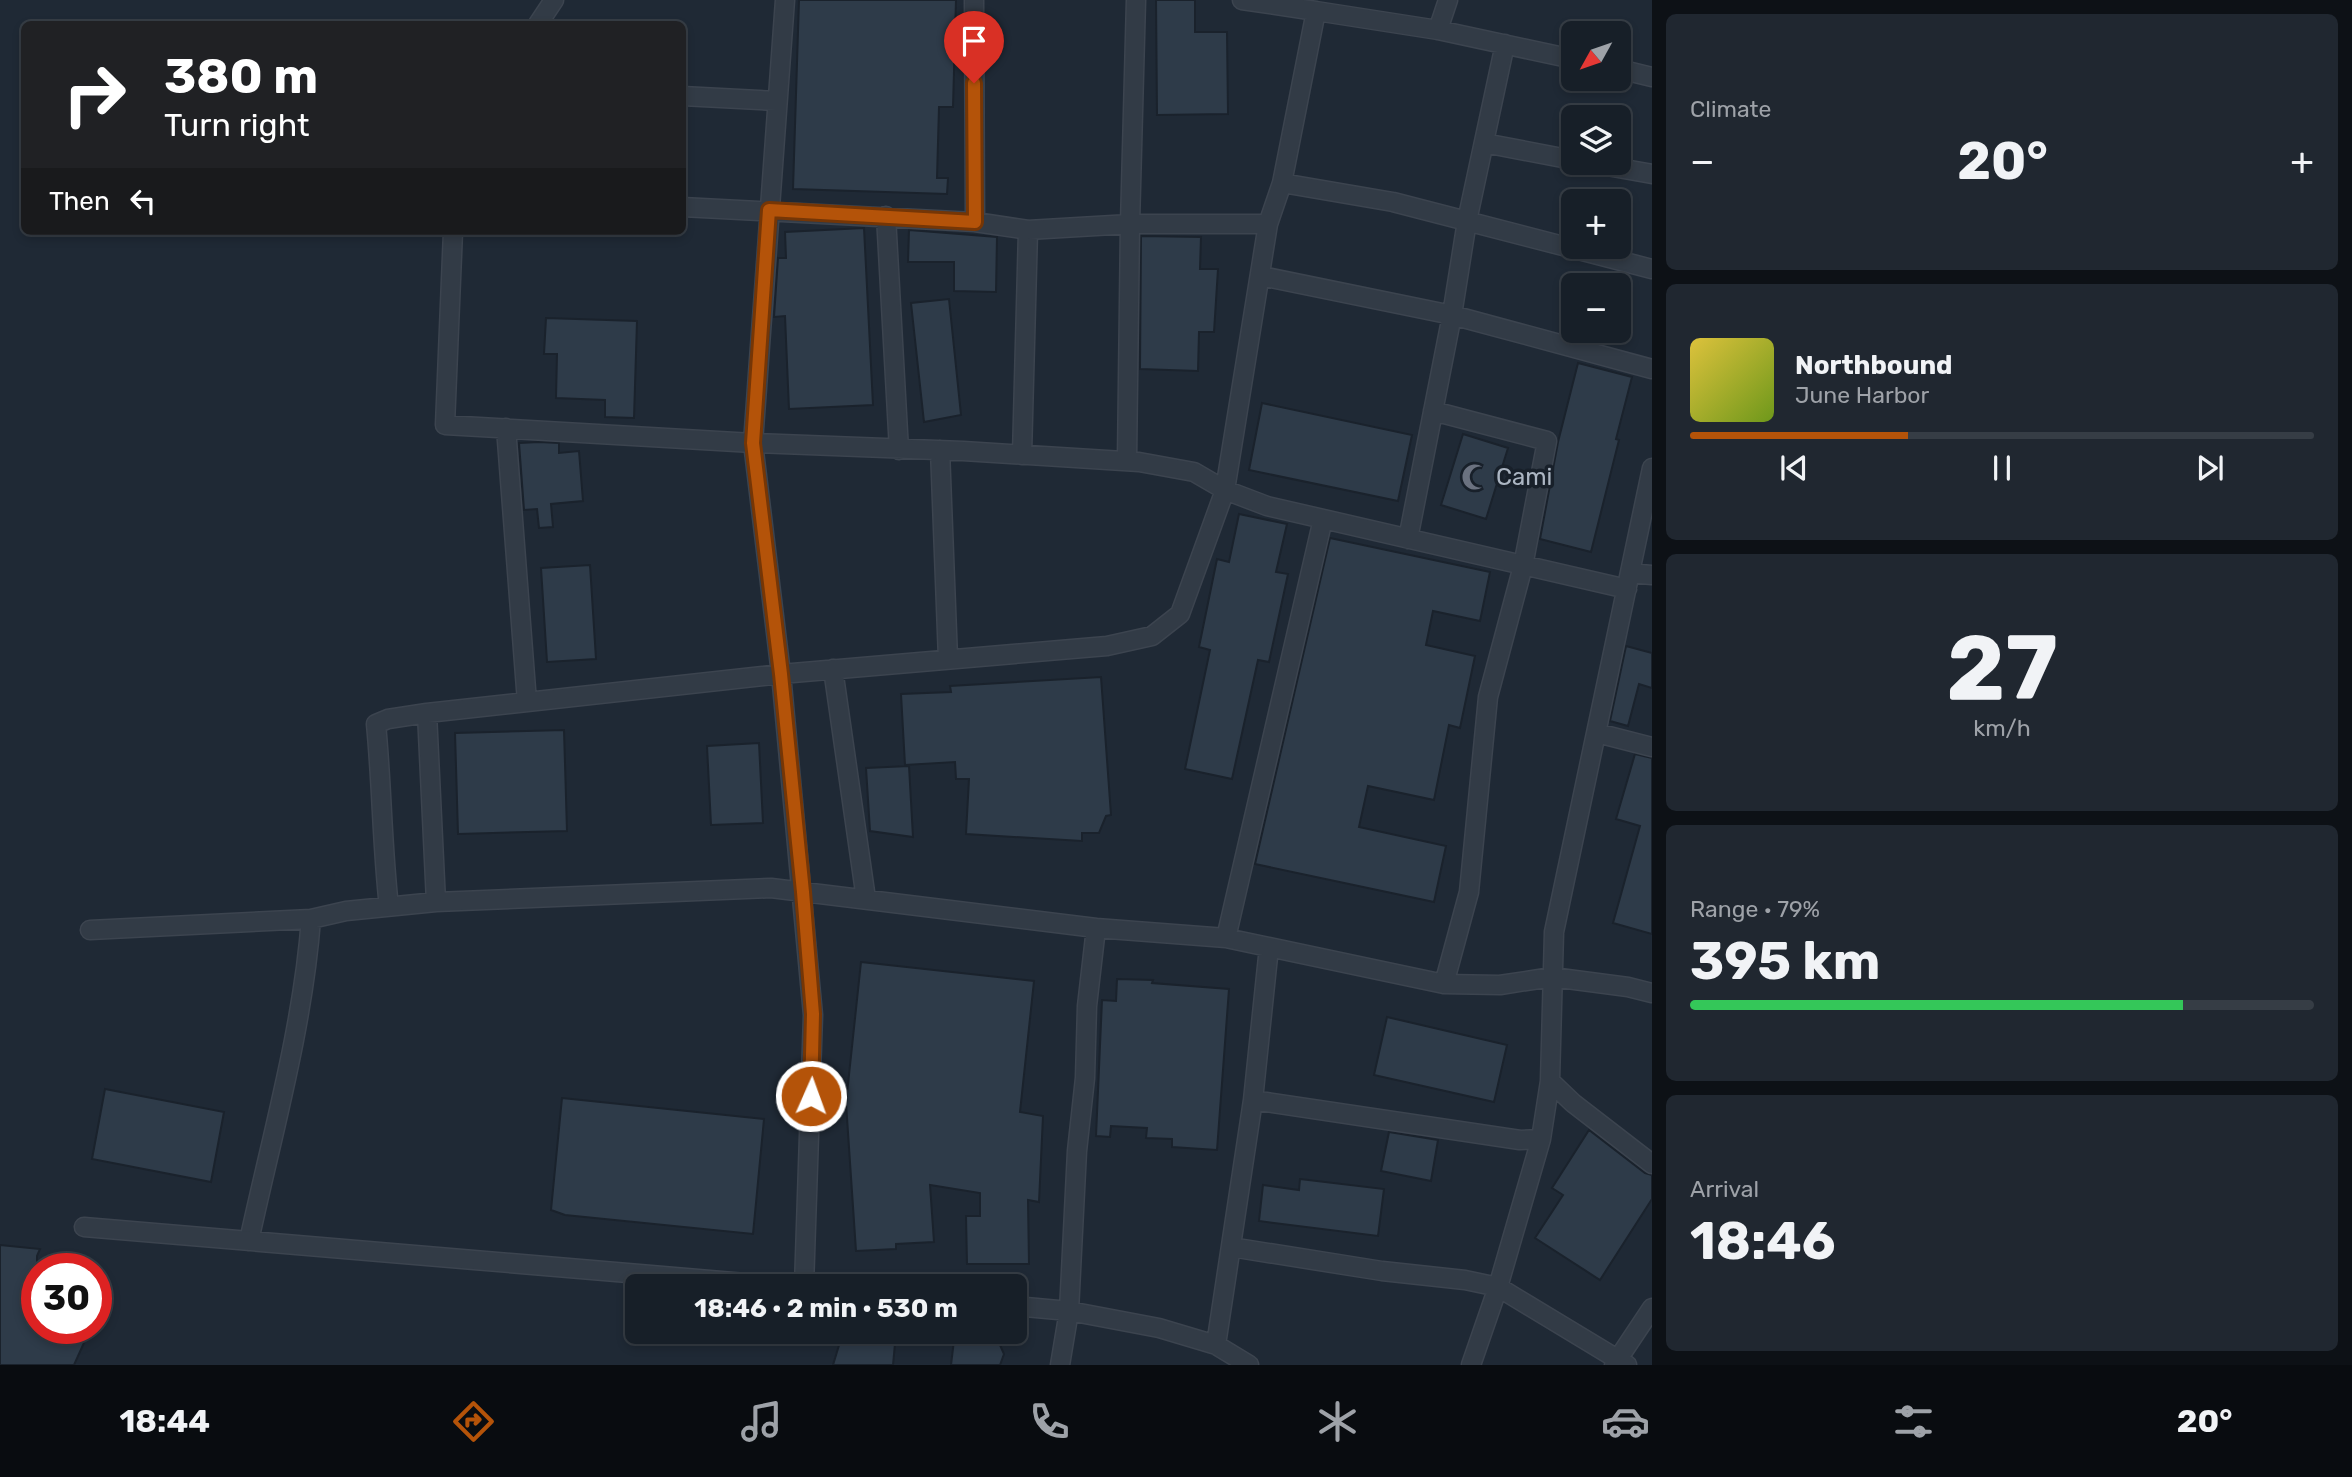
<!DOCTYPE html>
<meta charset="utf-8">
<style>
body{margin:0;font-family:Rubik,sans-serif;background:#202730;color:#f1f3f6;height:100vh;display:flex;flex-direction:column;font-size:26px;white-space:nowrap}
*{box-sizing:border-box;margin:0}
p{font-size:23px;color:#9ea2a8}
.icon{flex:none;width:38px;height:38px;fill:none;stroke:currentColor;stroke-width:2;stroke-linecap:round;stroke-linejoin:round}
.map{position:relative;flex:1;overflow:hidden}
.panel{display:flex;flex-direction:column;gap:14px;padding:14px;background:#0d1116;width:700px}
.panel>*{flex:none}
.guide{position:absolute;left:21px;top:21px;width:665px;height:214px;border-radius:10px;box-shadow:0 4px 10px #0003,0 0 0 2px #363d45;background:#202124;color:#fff;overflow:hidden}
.needle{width:46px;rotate:230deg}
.fabs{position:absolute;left:1561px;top:21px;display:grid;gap:14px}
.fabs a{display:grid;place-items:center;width:70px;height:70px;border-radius:10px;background:#171f28;box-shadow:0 4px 10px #0003,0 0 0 2px #363d45;font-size:35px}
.speed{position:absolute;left:21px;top:1253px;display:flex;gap:14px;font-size:35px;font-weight:700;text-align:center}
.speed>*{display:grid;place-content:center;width:91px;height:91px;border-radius:50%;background:#171f28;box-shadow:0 4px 10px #0003,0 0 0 2px #363d45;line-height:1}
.speed .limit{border:10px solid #d22;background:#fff;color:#111}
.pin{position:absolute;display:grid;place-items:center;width:60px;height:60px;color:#fff;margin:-72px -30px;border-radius:50% 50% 50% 0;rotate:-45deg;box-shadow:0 0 7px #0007}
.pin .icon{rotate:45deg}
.me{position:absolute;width:77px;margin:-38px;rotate:2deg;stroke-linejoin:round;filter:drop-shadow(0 0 5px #0008)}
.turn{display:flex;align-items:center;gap:24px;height:147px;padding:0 28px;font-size:32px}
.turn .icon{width:91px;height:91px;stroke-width:2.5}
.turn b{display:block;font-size:49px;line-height:60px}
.then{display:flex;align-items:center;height:66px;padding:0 28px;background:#0003;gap:14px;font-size:26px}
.big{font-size:52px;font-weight:700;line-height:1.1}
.panel .widget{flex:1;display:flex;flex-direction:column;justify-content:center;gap:10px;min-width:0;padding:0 24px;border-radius:10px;background:#202730}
.panel .dial{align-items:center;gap:0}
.dial b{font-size:91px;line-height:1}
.song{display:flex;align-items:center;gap:21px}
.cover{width:84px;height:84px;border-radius:10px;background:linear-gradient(135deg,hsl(50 70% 55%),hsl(80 70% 35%))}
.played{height:7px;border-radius:4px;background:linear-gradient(90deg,#b45309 35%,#363d45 35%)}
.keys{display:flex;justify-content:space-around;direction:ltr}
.heat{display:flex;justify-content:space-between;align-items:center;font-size:38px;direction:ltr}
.charge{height:10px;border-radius:5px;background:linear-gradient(90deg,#34c759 79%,#363d45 0)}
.trip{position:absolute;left:625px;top:1274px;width:402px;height:70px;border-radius:10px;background:#171f28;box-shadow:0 4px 10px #0003,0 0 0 2px #363d45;font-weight:700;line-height:70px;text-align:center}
.tabs{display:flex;height:112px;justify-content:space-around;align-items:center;background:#090c10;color:#9ea2a8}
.tabs .icon{width:49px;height:49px}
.tabs .on{color:#b45309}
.tabs b{font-size:32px;color:#f1f3f6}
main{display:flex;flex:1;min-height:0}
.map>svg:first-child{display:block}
.building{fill:#2e3b49;stroke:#1a222c;stroke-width:2}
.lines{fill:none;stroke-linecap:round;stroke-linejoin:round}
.minor-casing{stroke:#3c444f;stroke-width:21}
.minor{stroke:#323b46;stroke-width:18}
.route-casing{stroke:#753606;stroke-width:18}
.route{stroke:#b45309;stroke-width:12}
.labels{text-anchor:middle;stroke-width:7;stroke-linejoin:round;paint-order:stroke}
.poi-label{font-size:24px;fill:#acb6c3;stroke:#18202a;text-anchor:start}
</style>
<main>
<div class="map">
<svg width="1652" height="1365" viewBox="0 0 1652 1365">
<rect width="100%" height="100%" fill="#1f2935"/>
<path class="building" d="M799 0H956L953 107H939L937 178H948L947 194 793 189Z
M1156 0H1195V32H1227L1228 114 1157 115Z
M864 228 873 405 789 409 785 316 774 317 778 258H786L785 232Z
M909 230 997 237 996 292 954 291V262H908Z
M1141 236 1201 237 1200 269H1218L1214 332H1199L1198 371 1140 369Z
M949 299 961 415 924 422 911 303Z
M546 318 637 321 634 418 605 417V400L556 398 557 354H544Z
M1578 363 1632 377 1616 439 1619 440 1591 552 1540 539 1558 442Z
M1262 403 1412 435 1398 501 1249 470Z
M1463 434 1508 448 1486 519 1441 505Z
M539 442 559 443V453L579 451 583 501 551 504 553 527 539 528 537 509 524 510 519 443Z
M1239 514 1287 524 1276 572 1288 574 1269 662 1258 660 1232 779 1185 769 1210 650 1199 647 1217 559 1229 562Z
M1330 538 1490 572 1480 621 1433 611 1426 645 1475 656 1460 728 1449 725 1434 800 1368 786 1359 827 1446 846 1434 902 1255 864Z
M590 565 596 659 547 662 541 568Z
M1626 646 1652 653V688L1639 684 1628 726 1610 721Z
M1101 677 1111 815 1106 816 1099 833H1082V841L966 834 969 779H956L955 762 905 765 901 694 951 692 950 686Z
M564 730 567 831 458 834 455 733Z
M759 743 763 823 711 825 707 746Z
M1635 754 1652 758V934L1613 923 1640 826 1616 819Z
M909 766 913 837 870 831 866 768Z
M861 962 1034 981 1020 1112 1043 1116 1039 1202 1028 1200 1029 1264H967L966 1216H980V1193L930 1185 934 1242 896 1244V1249L856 1251 846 1103Z
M1117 979 1153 980 1152 983 1229 989 1217 1150 1172 1147V1139L1146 1138 1147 1128 1111 1126 1110 1137 1096 1136 1102 1000 1116 1001Z
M1387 1017 1507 1045 1494 1102 1374 1075Z
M105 1089 224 1112 211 1182 92 1159Z
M562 1098 764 1119 753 1234 565 1215 551 1210Z
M1589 1130 1645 1173 1652 1175V1199L1600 1280 1535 1238 1563 1195 1552 1188Z
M1389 1132 1438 1140 1431 1181 1381 1171Z
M1300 1179 1384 1189 1378 1236 1259 1221 1263 1185 1299 1190Z
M0 1245 40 1249 37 1256V1328H77L88 1334 74 1365H0Z
M843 1332 896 1333 893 1365H833Z
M955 1332H1001L1000 1345 1004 1354 1000 1365H951Z"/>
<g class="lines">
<g class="minor-casing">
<path id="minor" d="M785 0 753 443 781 674 813 1015 804 1286
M974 0 975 222
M1242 0 1316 11
M538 24 554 0
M1438 30 1448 0
M1619 69 1652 77
M682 96 777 101
M1484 143 1573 160
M1590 163 1652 174
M1282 183 1393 202 1652 269
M682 207 975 222 1028 230 1130 224H1268
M886 216 899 450
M453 231 445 425 753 443 963 451 1139 462 1194 472 1225 490 1267 506 1627 589
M1261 276 1452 315 1652 369
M1433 411 1547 441 1523 566 1488 697 1469 892 1444 984
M506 428 527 702
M940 450 948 659
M1022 455 1028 230
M1127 461 1130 224 1136 0
M1408 539 1452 315 1467 221 1505 44
M1630 573 1652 575
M833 669 866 899
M1597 733 1652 747
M436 902 427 713 781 674 1107 646 1152 636 1180 614 1225 490 1268 224 1282 183 1316 11 1438 30 1573 59
M389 907C382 846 382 785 376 724L388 719 427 713
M90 930 311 919 346 911 436 902 771 888 1096 928
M1226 938 1323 519
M1550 1081 1573 1103 1652 1164
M1253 1100 1520 1140 1541 1139
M84 1227 781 1286
M249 1241C272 1135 303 1027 311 919
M1231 1247 1382 1271 1465 1280 1498 1287 1627 1365
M1015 1306 1069 1311 1159 1328 1216 1345 1249 1365
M1216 1345 1253 1100 1269 947
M1060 1365 1069 1311 1077 1151 1085 1078 1087 1006 1096 928 1226 938 1444 984 1500 985 1552 977 1628 987 1652 993
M1471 1365 1498 1287 1541 1139 1550 1081 1554 932 1652 468
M1614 1365 1652 1308"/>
</g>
<use href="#minor" class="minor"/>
</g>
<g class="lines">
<g class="route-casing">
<path id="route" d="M811 1096 813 1014 803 892 781 674 753 443 769 210 975 222 974 83"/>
</g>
<use href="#route" class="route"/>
</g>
<defs>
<g id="mosque-bare" transform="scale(2.1)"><path d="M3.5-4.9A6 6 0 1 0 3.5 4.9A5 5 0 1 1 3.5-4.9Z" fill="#6b7280" stroke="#18202a" stroke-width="2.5" paint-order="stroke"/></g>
</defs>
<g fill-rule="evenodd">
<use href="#mosque-bare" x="1475" y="477"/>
</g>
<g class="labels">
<g class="poi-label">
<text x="1496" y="485">Cami</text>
</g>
</g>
</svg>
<div class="fabs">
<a><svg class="needle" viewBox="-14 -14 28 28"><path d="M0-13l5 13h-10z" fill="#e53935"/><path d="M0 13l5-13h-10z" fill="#9ea2a8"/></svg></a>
<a><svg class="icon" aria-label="layers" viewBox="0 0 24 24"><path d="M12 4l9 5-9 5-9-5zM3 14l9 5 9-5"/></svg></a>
<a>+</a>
<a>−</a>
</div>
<div class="speed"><div class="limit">30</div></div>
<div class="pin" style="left:974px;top:83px;background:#d93025"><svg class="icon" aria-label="arrive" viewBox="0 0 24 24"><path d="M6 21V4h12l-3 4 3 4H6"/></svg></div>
<svg class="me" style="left:811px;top:1096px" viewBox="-20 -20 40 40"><circle r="17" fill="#b45309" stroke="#fff" stroke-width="3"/><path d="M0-11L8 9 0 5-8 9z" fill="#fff"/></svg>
<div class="trip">18:46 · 2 min · 530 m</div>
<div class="guide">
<div class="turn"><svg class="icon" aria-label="right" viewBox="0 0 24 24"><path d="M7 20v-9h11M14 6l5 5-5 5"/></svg><div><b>380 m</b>Turn right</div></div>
<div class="then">Then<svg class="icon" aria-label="left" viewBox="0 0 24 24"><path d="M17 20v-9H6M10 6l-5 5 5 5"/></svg></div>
</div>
</div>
<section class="panel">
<div class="widget"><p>Climate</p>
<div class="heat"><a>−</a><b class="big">20°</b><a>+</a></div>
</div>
<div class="widget">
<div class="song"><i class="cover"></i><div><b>Northbound</b><p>June Harbor</p></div></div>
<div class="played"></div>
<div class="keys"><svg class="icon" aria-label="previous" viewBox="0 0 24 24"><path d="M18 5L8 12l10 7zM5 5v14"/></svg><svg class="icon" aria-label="pause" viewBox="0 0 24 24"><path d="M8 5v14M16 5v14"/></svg><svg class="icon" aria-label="next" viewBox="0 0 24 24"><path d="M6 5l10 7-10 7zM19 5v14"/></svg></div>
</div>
<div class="widget dial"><b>27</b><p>km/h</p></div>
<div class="widget"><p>Range · 79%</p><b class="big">395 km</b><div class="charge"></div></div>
<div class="widget"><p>Arrival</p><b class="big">18:46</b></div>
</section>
</main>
<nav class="tabs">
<b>18:44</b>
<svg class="icon on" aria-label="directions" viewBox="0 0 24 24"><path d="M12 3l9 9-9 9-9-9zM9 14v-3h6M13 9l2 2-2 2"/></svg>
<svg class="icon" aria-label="music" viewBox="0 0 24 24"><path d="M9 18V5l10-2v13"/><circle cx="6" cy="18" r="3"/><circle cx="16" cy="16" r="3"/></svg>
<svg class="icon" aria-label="phone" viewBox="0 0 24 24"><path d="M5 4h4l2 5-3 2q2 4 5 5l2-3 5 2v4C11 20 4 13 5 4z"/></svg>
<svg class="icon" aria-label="climate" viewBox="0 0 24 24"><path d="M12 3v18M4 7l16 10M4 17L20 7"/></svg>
<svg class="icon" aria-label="car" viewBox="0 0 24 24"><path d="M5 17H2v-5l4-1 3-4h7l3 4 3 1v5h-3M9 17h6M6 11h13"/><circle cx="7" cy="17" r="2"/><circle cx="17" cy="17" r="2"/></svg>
<svg class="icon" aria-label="filters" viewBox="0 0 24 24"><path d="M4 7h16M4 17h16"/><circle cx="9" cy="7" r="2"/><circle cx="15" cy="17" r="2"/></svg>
<b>20°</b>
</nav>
